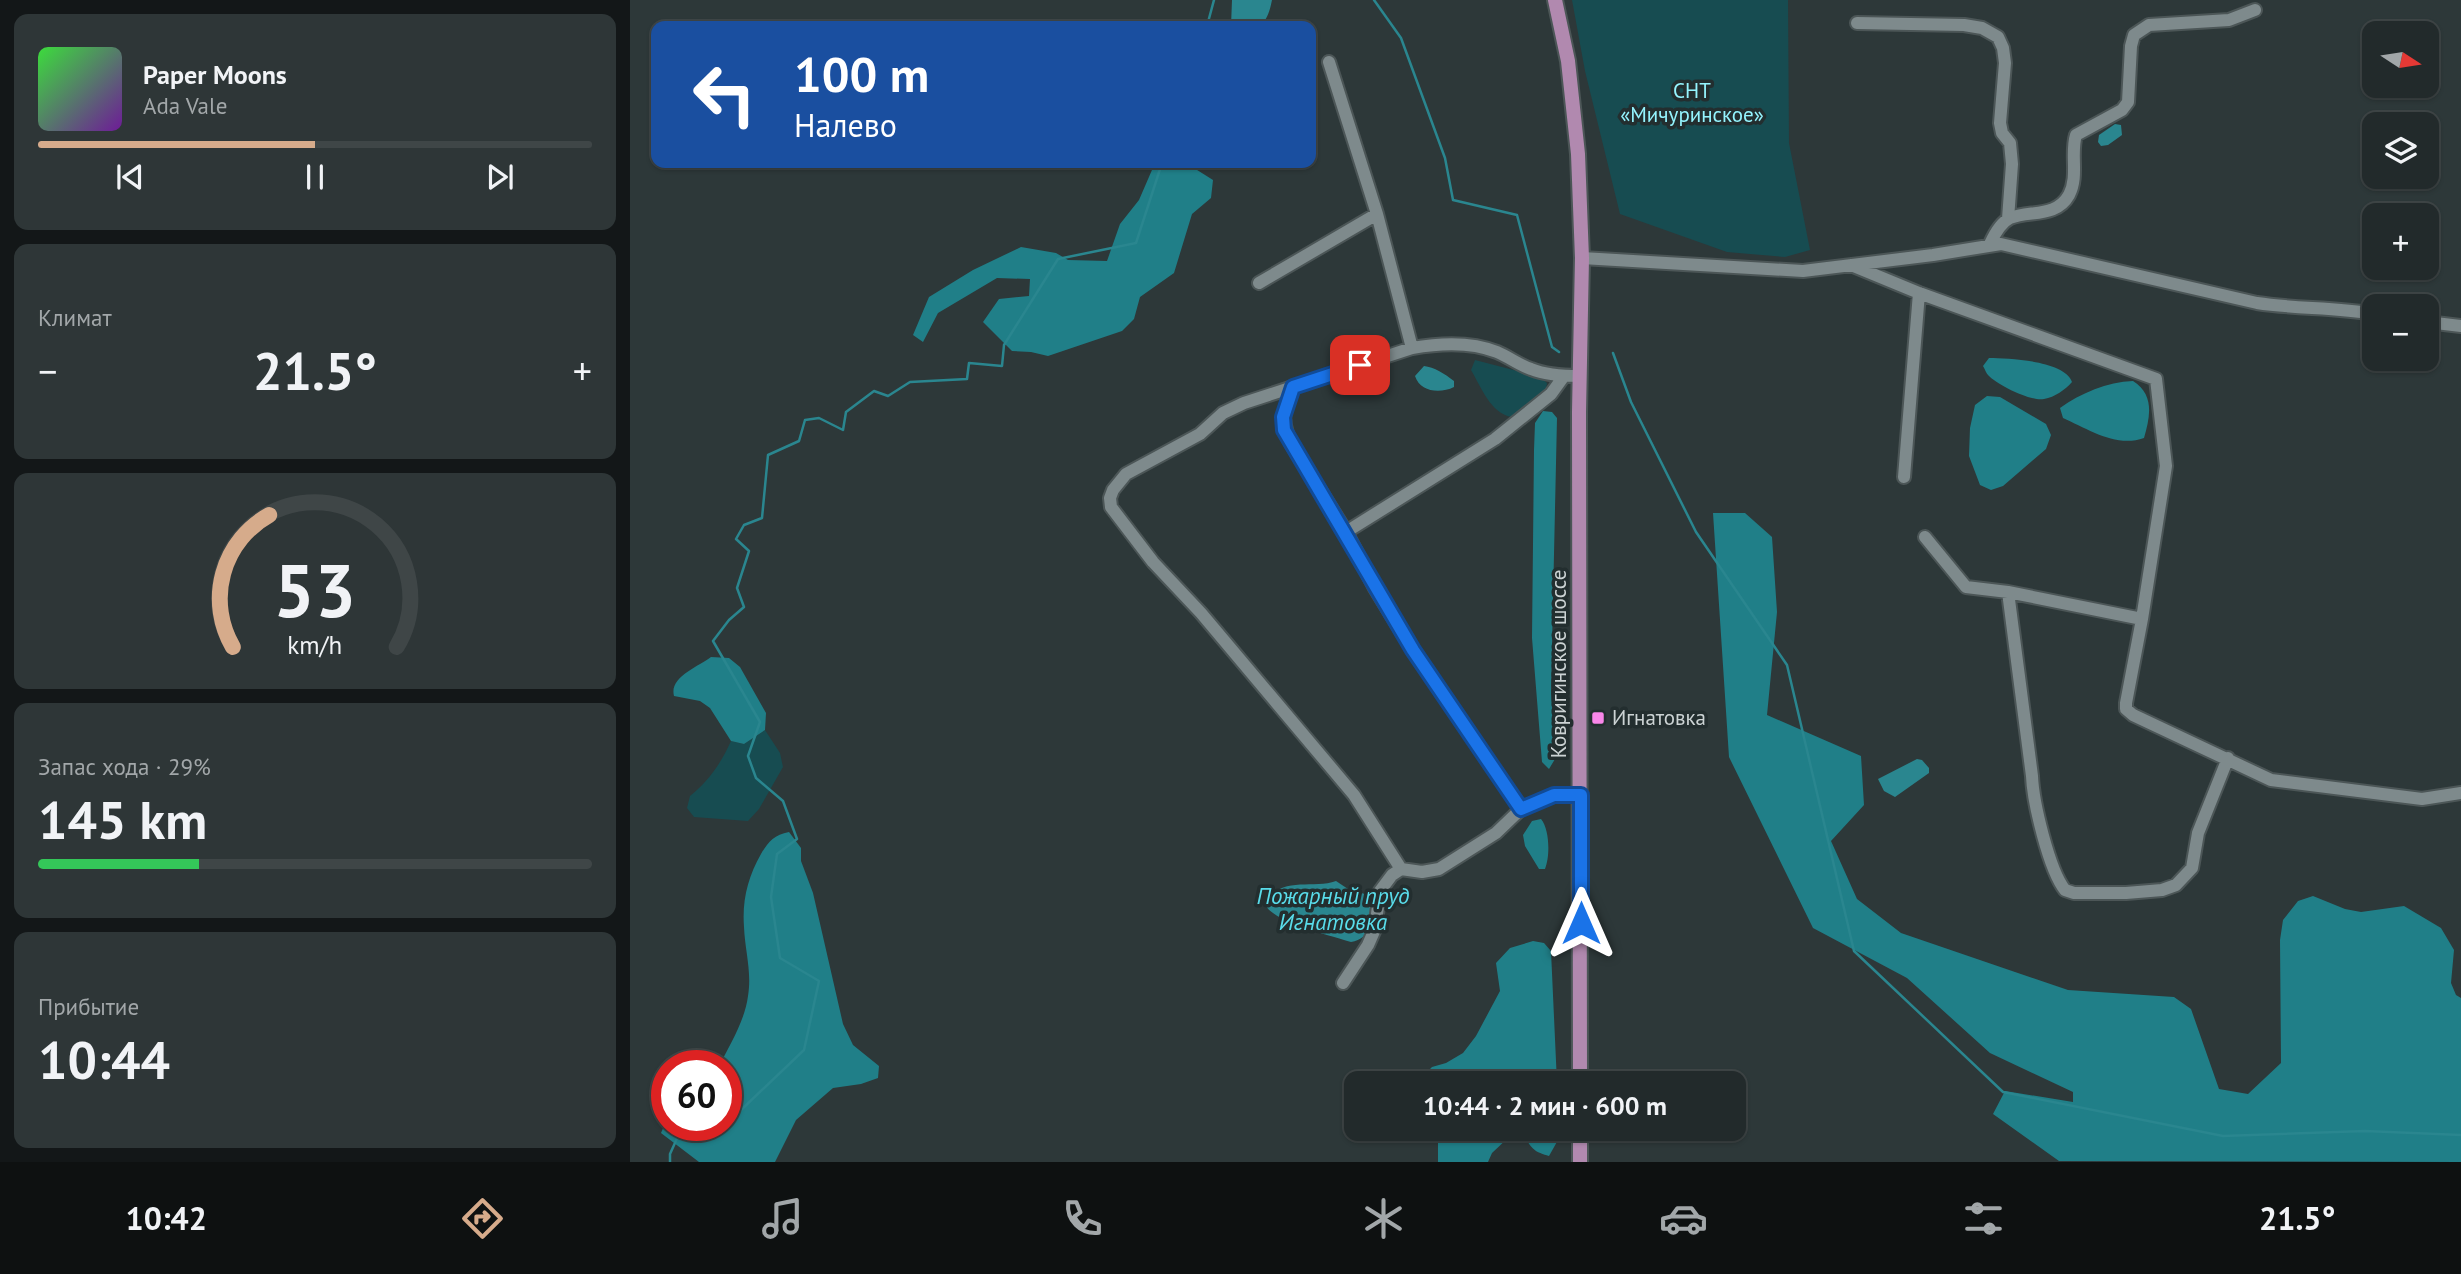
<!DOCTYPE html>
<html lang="ru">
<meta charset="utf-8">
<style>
body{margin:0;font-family:"PT Sans",sans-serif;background:#2e3637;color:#f1f3f6;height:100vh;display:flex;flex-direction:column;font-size:26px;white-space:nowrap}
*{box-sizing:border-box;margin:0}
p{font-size:23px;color:#a2a7a9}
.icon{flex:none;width:38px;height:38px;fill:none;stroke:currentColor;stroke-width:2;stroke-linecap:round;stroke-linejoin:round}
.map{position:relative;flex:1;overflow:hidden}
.panel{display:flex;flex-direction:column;gap:14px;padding:14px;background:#131718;width:630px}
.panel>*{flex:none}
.guide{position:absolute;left:21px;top:21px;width:665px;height:147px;border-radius:14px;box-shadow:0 2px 5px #0004,0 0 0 2px #3f4647;background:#1a4fa0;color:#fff;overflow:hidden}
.needle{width:46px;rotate:102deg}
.buttons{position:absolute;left:1732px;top:21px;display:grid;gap:14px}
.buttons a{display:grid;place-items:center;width:77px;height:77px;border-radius:14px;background:#222a2b;box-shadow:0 2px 5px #0004,0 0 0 2px #3f4647;font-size:35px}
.speed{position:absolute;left:21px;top:1050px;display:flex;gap:14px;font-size:35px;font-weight:700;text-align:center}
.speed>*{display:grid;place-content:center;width:91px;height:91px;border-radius:50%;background:#222a2b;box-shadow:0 2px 5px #0004,0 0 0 2px #3f4647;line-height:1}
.speed .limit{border:10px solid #d22;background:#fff;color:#111}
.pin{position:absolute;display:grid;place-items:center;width:60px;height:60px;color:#fff;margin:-30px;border-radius:14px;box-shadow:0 4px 10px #0006}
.me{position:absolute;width:77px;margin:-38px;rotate:0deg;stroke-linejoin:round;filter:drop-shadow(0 0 5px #0008)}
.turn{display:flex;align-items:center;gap:24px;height:147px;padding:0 28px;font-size:32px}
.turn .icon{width:91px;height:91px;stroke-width:2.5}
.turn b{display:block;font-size:49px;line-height:60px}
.big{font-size:52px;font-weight:700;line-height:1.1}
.panel .widget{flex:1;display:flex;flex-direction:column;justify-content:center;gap:10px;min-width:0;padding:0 24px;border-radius:14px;background:#2e3637}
.panel .dial{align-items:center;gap:0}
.dial svg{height:182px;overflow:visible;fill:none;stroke:#3f4647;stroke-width:7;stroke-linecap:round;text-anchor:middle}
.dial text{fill:#f1f3f6;stroke:none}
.song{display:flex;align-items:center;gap:21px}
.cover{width:84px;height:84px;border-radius:10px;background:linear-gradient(135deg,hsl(120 70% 55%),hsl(280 70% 35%))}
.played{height:7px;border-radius:4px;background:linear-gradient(90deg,#d6ab8b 50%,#3f4647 50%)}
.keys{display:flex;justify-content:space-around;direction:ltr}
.heat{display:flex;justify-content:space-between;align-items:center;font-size:38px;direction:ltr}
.charge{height:10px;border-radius:5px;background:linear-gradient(90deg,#34c759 29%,#3f4647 0)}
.trip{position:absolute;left:714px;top:1071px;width:402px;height:70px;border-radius:14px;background:#222a2b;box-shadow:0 2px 5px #0004,0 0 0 2px #3f4647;font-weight:700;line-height:70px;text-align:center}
.tab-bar{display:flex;height:112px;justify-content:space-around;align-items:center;background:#0e1111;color:#a2a7a9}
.tab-bar .icon{width:49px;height:49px}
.tab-bar .current{color:#d6ab8b}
.tab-bar b{font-size:32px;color:#f1f3f6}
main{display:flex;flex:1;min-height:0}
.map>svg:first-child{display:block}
.green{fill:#174c51}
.forest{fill:#207f88}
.water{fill:#2a868f}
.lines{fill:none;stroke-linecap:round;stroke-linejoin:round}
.stream{stroke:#2a868f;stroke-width:2.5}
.minor-casing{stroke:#4c5657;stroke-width:16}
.major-casing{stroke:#4c5657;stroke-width:18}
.minor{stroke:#7e8a8c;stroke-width:12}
.major{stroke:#b189af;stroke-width:14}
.route-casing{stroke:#114b97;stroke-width:18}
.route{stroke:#1a73e8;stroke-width:12}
.poi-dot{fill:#f987e9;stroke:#232e2f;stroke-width:2.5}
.labels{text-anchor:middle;stroke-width:7;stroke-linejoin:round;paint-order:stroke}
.park-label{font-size:21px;fill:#94f4fe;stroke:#232e2f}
.street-label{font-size:21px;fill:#ccd3d4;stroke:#232e2f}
.poi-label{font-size:21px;fill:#ccd3d4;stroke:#232e2f;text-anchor:start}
.water-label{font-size:23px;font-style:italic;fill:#59dcea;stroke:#232e2f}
</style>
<main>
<section class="panel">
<div class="widget">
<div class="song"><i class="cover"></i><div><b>Paper Moons</b><p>Ada Vale</p></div></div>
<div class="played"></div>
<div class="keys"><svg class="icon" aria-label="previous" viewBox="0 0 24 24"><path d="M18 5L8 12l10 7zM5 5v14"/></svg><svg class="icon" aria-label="pause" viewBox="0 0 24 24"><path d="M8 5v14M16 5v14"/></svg><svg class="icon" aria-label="next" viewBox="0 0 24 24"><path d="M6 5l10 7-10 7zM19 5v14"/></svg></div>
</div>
<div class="widget"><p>Климат</p>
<div class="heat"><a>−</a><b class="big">21.5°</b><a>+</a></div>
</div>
<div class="widget dial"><svg viewBox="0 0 100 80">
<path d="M14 69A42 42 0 1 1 86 69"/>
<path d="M14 69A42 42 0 0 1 30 11" stroke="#d6ab8b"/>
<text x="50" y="56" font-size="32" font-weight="700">53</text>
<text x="50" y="72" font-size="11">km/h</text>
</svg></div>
<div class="widget"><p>Запас хода · 29%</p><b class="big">145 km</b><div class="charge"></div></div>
<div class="widget"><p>Прибытие</p><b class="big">10:44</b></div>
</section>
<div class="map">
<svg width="1831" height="1162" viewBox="0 0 1831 1162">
<rect width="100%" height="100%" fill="#2d3839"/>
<path class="green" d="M942 0H1158L1159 143 1180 250 1155 257 1097 252 990 214 955 71Z
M845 360 910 377 917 383 916 389 882 417C861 414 851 387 841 370Z
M135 730 150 753 153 767 129 809 118 821 64 817 57 808 60 796C79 781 91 763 101 741L114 744Z"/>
<path class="forest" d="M525 163H556L583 180 581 198 562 214 544 273 510 297 504 319 492 331 418 356 401 352 382 351 353 322 369 299 399 296 400 279 367 278 308 313 293 342 283 335 299 297 343 270 391 247 426 253 438 260 477 261 490 224 509 200Z
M1359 358C1379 358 1435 361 1442 382 1435 390 1425 397 1414 399 1402 402 1367 385 1358 375 1356 373 1355 369 1353 366Z
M1503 381C1525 395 1520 417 1514 438 1486 448 1458 429 1433 418L1430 408C1451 393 1477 382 1503 381Z
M1357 396 1370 397 1416 424 1421 435 1416 449 1373 486 1361 490 1350 485 1339 456 1340 428 1345 405Z
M913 411 922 412 927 418 921 691 925 759 919 769 912 762 902 638 904 450 905 423Z
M1083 513H1115L1142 537 1147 612 1137 715 1231 756 1234 805 1201 841 1227 899 1271 933 1438 990 1544 997 1561 1009 1589 1089 1618 1094 1651 1063 1650 940 1653 920 1668 901 1683 896 1715 909 1731 912 1774 906 1811 928 1824 950 1821 983 1826 995 1831 998V1162L1429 1161 1363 1114 1375 1091 1443 1102V1092L1360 1053 1277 978 1183 928 1099 757Z
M81 657 99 658 110 667 136 713 135 730 114 744 101 741 80 708 70 701 44 696C39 677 68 667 81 657Z
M911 819C920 830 920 857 915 869H909L895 846 893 835 902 821Z
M159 832 171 848V861L183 893 213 1024 223 1045 249 1066 248 1078 231 1084 203 1088 166 1120 145 1162H69L31 1133 37 1119V1125H96V1066H89C100 1045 115 1020 118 996 122 972 115 951 114 927 112 900 118 877 131 854 138 842 144 835 159 832Z
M903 941 914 943 921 951 927 1083H791L790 1079 802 1067 816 1063 833 1053 846 1036 870 991 866 963 880 948Z
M804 1129H928V1140L919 1156C918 1156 907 1152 906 1151 892 1140 903 1137 879 1137L862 1153 858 1162H808V1139Z"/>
<path class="water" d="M602 0H642C636 30 629 26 601 26Z
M1485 124 1491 125 1492 135 1478 145 1471 146 1468 142 1469 135Z
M794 366C804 367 815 374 824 381V387C810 394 790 392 785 376Z
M1287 759 1292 760 1299 768V773L1265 797 1254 791 1248 779Z
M706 881 718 889 738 895 744 901C742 918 742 939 721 942 702 936 645 922 636 906 647 874 682 890 706 881Z"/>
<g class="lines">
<path class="stream" d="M744 0 771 38 815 158 823 200 887 215 922 347 929 352
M577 26 584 0
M983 353 1001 402 1066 532 1157 665 1224 951 1373 1092 1593 1136 1735 1131 1831 1135
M96 1113 111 1110 174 1050 189 981 150 958 141 897 147 854 167 839 153 801 126 778 118 756 130 722 83 641 99 620 114 607 107 588 119 551 106 539 114 525 132 518 138 455 169 441 175 420 189 418 213 430 216 412 244 391 258 396 280 382 337 379 339 363 372 366 374 345 428 259 506 243 532 163
M40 1162V1154L53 1125"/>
<g class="minor-casing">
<path id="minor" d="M1227 23 1334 25 1352 28 1368 37 1373 48 1375 63 1370 123 1372 133 1380 143 1382 164 1378 219
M699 62 747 214 782 348
M1360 244C1364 235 1370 223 1380 218 1400 210 1426 218 1439 195 1449 176 1440 154 1446 135L1492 110 1498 102 1501 46 1504 35 1519 25 1599 20 1625 10
M952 258 1173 271 1303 255 1371 244 1627 303C1666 309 1705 307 1745 314
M1221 265 1289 293 1526 379 1536 466 1512 619 1496 703V709L1503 715 1641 780 1792 799 1831 793
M629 283 747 214
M1797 322 1831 326
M663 387C653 411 650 421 662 445L716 532 745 588 783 650 891 809
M1274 477 1289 293
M716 532 865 439 921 394 934 376
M1295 537 1336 587 1378 592 1512 619
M1378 592 1402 776C1403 802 1419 870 1435 890L1444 893H1496L1532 890 1546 885 1562 868 1568 833 1598 758
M771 869 724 795 571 613 523 562 481 507 480 498 483 490 496 474 570 434 593 413 614 403 782 348C810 343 840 341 867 352 879 357 889 365 901 369 916 375 933 376 949 376
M713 983 738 945 745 929 750 891 762 875 771 869 792 872 809 869 866 833 891 809 924 795H951"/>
</g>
<g class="major-casing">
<path id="major" d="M925 0 938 61 948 154 952 258 949 412 950 1083
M950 1162V1129"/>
</g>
<use href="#minor" class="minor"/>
<use href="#major" class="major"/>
</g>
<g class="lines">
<g class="route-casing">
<path id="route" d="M730 365 663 387 653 417 654 430 783 650 891 809 924 795H951V923"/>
</g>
<use href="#route" class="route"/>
</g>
<rect class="poi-dot" x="961" y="711" width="14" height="14" rx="3.5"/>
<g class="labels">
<g class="park-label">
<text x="1062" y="98">СНТ<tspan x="1062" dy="24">«Мичуринское»</tspan></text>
</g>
<g class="street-label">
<text transform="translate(929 664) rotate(-90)" y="7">Ковригинское шоссе</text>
</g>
<g class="poi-label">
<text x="982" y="725">Игнатовка</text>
</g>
<g class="water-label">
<text x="703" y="904">Пожарный пруд<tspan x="703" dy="26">Игнатовка</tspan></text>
</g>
</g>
</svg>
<div class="buttons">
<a><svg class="needle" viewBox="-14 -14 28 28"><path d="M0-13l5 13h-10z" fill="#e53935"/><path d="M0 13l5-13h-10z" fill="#a2a7a9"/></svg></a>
<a><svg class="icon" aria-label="layers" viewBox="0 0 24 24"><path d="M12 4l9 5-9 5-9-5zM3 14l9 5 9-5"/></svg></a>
<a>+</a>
<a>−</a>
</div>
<div class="speed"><div class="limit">60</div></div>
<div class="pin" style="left:730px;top:365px;background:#d93025"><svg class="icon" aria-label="arrive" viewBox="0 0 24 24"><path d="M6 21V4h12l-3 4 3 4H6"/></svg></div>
<svg class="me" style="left:951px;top:923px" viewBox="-20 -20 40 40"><path d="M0-17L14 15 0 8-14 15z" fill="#1a73e8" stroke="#fff" stroke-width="4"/></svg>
<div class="trip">10:44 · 2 мин · 600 m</div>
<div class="guide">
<div class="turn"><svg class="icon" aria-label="left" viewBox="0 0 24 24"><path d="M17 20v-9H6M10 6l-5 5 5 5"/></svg><div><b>100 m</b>Налево</div></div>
</div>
</div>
</main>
<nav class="tab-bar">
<b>10:42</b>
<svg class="icon current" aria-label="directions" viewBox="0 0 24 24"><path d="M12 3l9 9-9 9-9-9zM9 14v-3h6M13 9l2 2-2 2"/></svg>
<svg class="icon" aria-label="music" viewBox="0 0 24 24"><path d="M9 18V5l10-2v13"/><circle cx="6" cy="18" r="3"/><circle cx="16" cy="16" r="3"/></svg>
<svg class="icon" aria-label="phone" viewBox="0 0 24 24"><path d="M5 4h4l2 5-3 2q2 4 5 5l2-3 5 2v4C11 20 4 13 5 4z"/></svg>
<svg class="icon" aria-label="climate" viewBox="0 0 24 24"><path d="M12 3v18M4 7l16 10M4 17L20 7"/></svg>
<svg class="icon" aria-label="car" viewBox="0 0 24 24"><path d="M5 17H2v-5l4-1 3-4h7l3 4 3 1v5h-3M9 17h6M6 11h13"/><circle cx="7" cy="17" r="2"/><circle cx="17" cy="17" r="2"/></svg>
<svg class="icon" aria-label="filters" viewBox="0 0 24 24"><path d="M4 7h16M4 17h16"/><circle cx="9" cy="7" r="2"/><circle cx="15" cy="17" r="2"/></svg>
<b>21.5°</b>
</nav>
